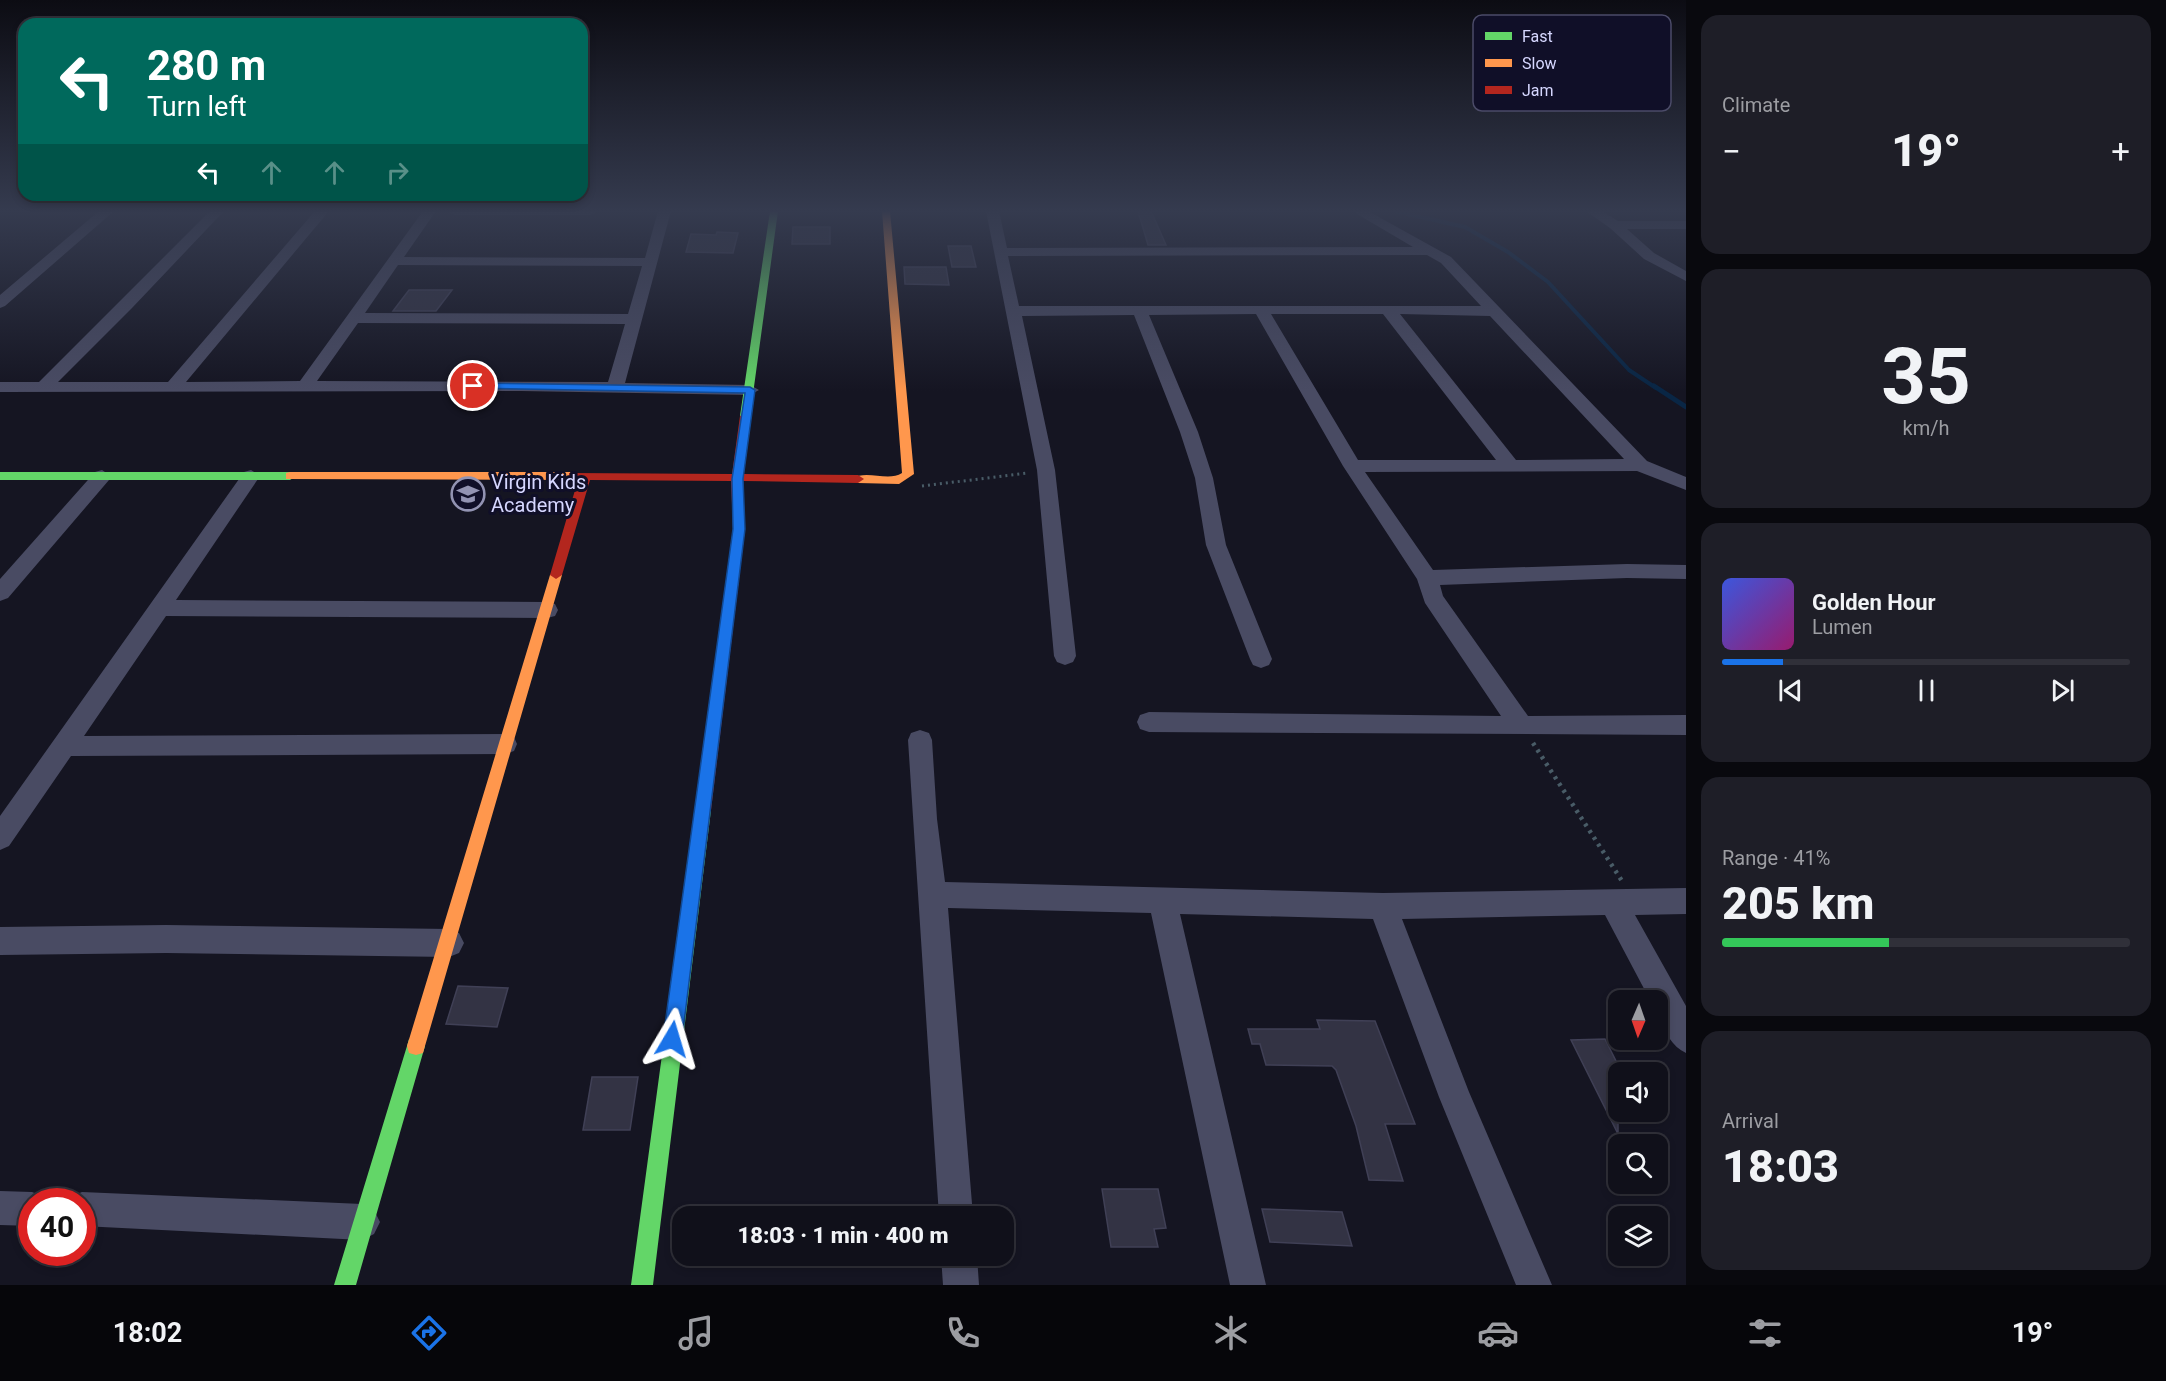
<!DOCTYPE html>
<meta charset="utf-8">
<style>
body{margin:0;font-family:Roboto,sans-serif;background:#1e1e27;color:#f1f3f6;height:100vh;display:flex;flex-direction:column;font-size:22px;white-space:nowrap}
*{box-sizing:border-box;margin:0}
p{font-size:20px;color:#9c9da2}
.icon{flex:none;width:33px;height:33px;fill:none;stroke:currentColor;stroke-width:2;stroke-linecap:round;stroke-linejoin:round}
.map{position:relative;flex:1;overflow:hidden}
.panel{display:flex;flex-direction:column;gap:15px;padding:15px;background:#09090e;width:480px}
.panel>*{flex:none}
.guide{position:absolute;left:18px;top:18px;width:570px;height:183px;border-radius:18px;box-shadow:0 3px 9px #0003,0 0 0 2px #303039;background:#00695c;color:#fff;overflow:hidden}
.needle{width:39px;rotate:182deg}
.tools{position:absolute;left:1608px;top:990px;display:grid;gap:12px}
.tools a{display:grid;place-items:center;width:60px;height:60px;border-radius:12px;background:#10101a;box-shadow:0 3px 9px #0003,0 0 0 2px #303039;font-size:30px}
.speed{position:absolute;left:18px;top:1188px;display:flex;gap:12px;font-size:30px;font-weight:700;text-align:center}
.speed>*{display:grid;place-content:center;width:78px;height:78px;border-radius:50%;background:#10101a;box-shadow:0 3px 9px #0003,0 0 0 2px #303039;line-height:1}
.speed .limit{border:9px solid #d22;background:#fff;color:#111}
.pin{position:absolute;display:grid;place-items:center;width:51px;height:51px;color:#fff;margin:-26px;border:3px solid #fff;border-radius:50%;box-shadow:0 2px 6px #0007}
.me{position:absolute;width:66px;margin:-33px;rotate:7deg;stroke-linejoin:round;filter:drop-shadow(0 0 4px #0008)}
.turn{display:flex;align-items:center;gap:21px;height:126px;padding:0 30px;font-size:27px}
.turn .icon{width:78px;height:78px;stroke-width:2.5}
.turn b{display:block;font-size:42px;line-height:51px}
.lanes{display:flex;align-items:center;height:57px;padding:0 30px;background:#0003;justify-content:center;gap:30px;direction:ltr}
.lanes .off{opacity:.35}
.big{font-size:45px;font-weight:800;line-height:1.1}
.panel .widget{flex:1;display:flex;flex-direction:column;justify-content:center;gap:9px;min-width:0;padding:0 21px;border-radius:18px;background:#1e1e27}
.panel .dial{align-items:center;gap:0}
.dial b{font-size:78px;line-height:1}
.song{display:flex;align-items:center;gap:18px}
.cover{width:72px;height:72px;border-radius:9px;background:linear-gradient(135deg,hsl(230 70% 55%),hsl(320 70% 35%))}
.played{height:6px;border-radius:3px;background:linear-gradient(90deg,#1a73e8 15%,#303039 15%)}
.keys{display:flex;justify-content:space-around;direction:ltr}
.heat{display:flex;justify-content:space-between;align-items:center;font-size:33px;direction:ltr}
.charge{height:9px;border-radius:4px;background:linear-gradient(90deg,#34c759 41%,#303039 0)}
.trip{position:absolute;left:672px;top:1206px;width:342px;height:60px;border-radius:18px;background:#10101a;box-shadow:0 3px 9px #0003,0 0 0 2px #303039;font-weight:800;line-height:60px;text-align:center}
.tab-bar{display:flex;height:96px;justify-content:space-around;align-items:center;background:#06060a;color:#9c9da2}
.tab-bar .icon{width:42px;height:42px}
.tab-bar .active{color:#1a73e8}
.tab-bar b{font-size:27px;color:#f1f3f6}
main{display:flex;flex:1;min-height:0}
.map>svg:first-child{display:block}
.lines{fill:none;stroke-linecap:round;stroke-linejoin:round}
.stream-far1{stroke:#092645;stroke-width:4}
.stream{stroke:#092645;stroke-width:5}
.building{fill:#334;stroke:#404056;stroke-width:1.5}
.path-far1{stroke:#495c67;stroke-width:3;stroke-dasharray:2 4;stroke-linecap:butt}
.path{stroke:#495c67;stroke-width:4.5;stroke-dasharray:3 5;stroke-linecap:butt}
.street{fill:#494b63;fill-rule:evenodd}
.fast{fill:#63d668;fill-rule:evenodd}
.slow{fill:#ff974d;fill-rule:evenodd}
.jam{fill:#b3261e;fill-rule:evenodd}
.route{fill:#1a73e8;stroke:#114b97;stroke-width:1.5}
.labels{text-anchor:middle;stroke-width:6;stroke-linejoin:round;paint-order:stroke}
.poi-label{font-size:20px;fill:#d6d7ff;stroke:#100f28;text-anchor:start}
.key{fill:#100f28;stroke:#4b4b68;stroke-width:1.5}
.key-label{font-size:16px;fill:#d6d7ff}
</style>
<main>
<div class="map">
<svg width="1686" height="1285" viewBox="0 0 1686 1285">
<rect width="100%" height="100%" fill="#151522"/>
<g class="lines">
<path class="stream-far1" d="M1394 211 1465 227 1508 252 1548 282 1629 370 1656 388"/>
<path class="stream" d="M1654 386 1686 407"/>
</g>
<path class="building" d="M1138 211H1151L1166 245H1148Z
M793 227H830V244H792Z
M717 232 738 233 733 253 686 252 691 234 716 235Z
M948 246H971L976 267H952Z
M904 267H946L949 285 905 284Z
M409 290H452L436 311H393Z
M458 986 508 988 497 1027 446 1024Z
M1317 1020 1375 1021 1415 1124H1385L1403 1181 1369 1180 1356 1126 1336 1070 1332 1066 1266 1065 1260 1044H1252L1248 1029H1320Z
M1605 1039 1618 1065V1134L1571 1040Z
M592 1077H638L630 1130H583Z
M1102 1189H1158L1166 1228 1154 1229 1158 1247H1111Z
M1262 1209 1342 1212 1352 1246 1270 1242Z"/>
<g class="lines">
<path class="path-far1" d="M922 486 1028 473"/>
<path class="path" d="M1533 743 1622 881"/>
<path class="street" d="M99 211H114L5 306 0 308V295Z
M210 211H224L132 308 58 382H168L315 211H329L186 382 300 381 423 211H436L404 257 645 258 658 211H671L625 383 750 385 759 390 750 395 521 391 0 392V382H39ZM398 265 642 266 628 314 365 313ZM358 323 625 324 608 382 317 381Z
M447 211H598L591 215H454Z
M986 211H999L1007 248 1413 247 1352 211H1368L1451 257 1647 461 1686 477V490L1637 471 1365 472 1433 570 1627 564 1686 565V579L1627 578 1440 585 1443 596 1528 716 1686 715V735L1149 732 1140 729 1137 722 1140 715 1149 712 1501 716 1425 603 1417 579 1343 466 1256 314 1149 315 1198 432 1213 478 1226 545 1272 659 1269 665 1261 668 1253 665 1250 659 1206 545 1195 478 1180 432 1134 315 1022 316 1055 470 1076 656 1073 662 1065 665 1057 662 1054 656 1037 470ZM1427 255 1441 263 1481 306H1019L1008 256ZM1271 314H1383L1496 460H1358ZM1400 314 1490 316 1624 459 1516 460Z
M1586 211H1602L1618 221H1686V229H1627L1654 253 1686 271V281L1644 259 1610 228Z
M102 470 111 476 109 480 8 598 0 601V579L95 472Z
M251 470 260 476 176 600 547 602 555 604 558 610 555 616 547 618 166 616 84 736 505 734 514 737 517 744 514 751 505 754 71 756 9 846 0 850V816L244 472Z
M920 730 929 733 932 740 937 819 945 882 1383 893 1686 888V914L1635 915 1686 1006V1053C1668 1045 1658 1020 1658 1000H1650L1605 915 1402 919 1469 1092 1552 1285H1516L1439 1097 1373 919 1180 914 1266 1285H1230L1151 913 948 908 973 1216H939L908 740 911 733Z
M166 925 449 929 459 933 464 943 459 953 449 957 166 953 0 955V927Z
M0 1191 32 1192 44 1197 46 1202H32V1226L0 1225Z
M82 1192 362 1204 374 1210 380 1222 374 1234 362 1240 82 1226V1202H68L70 1197Z
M941 1256H977L979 1285H943Z"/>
<path class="fast" d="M770 211H778L750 416 745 419 740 416Z
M0 472H290L296 476 290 480H0Z
M703 803 709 805 711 810 653 1285H631L695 810 697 805Z
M416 1037 423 1039 425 1046 356 1285H334L407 1046 409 1039Z"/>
<path class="slow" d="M882 211H890L914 474 899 484 858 483 852 479C865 469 888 482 902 473Z
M290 472H573L579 476 573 480 286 479V473Z
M556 571 562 575 425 1046 423 1053 416 1055 409 1053 407 1046 550 575Z"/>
<path class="jam" d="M745 413 750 416 743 474 858 475 864 479 858 483 743 481 745 529 711 810 709 815 703 817 697 815 695 810 733 529 731 481 590 480 562 575 556 579 550 575 578 480 569 479V473L732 474 740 416Z"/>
</g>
<linearGradient id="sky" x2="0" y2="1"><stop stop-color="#0c0c13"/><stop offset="0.54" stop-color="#353b4f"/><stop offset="1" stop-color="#353b4f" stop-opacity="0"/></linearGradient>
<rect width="1686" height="391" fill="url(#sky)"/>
<path class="route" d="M473 383 750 387 755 390 743 479 745 529 682 1039 679 1046 672 1048 666 1046 663 1039 733 529 732 479 745 393 470 388 468 386Z"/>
<defs>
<g id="school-ring" transform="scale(1.725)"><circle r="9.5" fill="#100f28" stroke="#9293b2" stroke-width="1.5"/><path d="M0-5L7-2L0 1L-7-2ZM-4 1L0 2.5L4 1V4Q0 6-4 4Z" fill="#9293b2"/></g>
</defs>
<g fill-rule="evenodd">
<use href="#school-ring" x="468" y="494"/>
</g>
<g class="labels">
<g class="poi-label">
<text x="491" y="489">Virgin Kids<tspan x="491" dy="23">Academy</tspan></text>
</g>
</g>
<rect x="1473" y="15" width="198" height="96" rx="9" class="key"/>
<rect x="1485" y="32" width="27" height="8" fill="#63d668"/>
<rect x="1485" y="59" width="27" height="8" fill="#ff974d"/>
<rect x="1485" y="86" width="27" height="8" fill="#b3261e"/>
<g class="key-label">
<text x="1522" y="42">Fast</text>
<text x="1522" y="69">Slow</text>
<text x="1522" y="96">Jam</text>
</g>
</svg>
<div class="tools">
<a><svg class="needle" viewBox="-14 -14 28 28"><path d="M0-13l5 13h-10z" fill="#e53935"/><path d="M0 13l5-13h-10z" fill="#9c9da2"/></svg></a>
<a><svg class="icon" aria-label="sound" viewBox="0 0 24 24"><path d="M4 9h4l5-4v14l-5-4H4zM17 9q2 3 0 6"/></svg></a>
<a><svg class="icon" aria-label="search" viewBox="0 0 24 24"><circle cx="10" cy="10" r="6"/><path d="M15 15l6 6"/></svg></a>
<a><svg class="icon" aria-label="layers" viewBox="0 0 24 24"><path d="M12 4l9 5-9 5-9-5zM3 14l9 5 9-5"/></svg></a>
</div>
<div class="speed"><div class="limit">40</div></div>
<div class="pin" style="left:473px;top:386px;background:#d93025"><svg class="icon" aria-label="arrive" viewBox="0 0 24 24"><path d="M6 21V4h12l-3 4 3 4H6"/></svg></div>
<svg class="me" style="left:672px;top:1039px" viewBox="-20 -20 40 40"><path d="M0-17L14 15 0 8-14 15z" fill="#1a73e8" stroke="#fff" stroke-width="4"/></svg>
<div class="trip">18:03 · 1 min · 400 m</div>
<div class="guide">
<div class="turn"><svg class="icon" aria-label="left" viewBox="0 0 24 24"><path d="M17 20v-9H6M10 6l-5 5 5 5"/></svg><div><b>280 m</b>Turn left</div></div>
<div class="lanes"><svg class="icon" aria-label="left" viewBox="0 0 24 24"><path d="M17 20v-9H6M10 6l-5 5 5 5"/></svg><svg class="icon off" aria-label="ahead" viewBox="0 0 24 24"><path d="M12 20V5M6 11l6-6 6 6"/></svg><svg class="icon off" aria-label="ahead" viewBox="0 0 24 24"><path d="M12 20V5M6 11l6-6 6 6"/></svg><svg class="icon off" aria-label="right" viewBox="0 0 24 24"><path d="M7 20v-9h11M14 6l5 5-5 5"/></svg></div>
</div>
</div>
<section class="panel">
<div class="widget"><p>Climate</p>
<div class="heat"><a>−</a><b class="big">19°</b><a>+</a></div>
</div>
<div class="widget dial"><b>35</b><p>km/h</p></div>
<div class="widget">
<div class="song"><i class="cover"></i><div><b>Golden Hour</b><p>Lumen</p></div></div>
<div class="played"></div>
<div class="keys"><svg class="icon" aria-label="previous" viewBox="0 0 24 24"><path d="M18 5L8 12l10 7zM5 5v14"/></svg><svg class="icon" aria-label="pause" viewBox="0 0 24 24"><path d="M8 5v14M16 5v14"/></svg><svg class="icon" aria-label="next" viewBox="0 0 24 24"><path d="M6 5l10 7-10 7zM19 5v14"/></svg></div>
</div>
<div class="widget"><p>Range · 41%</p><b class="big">205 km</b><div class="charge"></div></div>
<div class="widget"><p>Arrival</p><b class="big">18:03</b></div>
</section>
</main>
<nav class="tab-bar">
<b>18:02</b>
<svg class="icon active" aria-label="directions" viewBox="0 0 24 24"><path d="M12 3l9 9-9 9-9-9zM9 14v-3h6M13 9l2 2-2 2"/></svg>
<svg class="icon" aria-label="music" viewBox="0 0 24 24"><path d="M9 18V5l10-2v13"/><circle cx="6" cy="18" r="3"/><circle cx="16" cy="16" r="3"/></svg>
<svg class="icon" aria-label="phone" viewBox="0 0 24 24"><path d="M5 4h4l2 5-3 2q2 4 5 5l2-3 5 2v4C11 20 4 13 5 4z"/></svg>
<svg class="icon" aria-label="climate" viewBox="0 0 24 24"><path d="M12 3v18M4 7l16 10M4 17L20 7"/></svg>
<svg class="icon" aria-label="car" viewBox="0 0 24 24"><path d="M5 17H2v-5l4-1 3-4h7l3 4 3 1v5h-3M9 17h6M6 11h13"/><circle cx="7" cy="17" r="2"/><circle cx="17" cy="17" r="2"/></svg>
<svg class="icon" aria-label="filters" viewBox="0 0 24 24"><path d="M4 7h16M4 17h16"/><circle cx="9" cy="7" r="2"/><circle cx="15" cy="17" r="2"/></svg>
<b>19°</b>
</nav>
